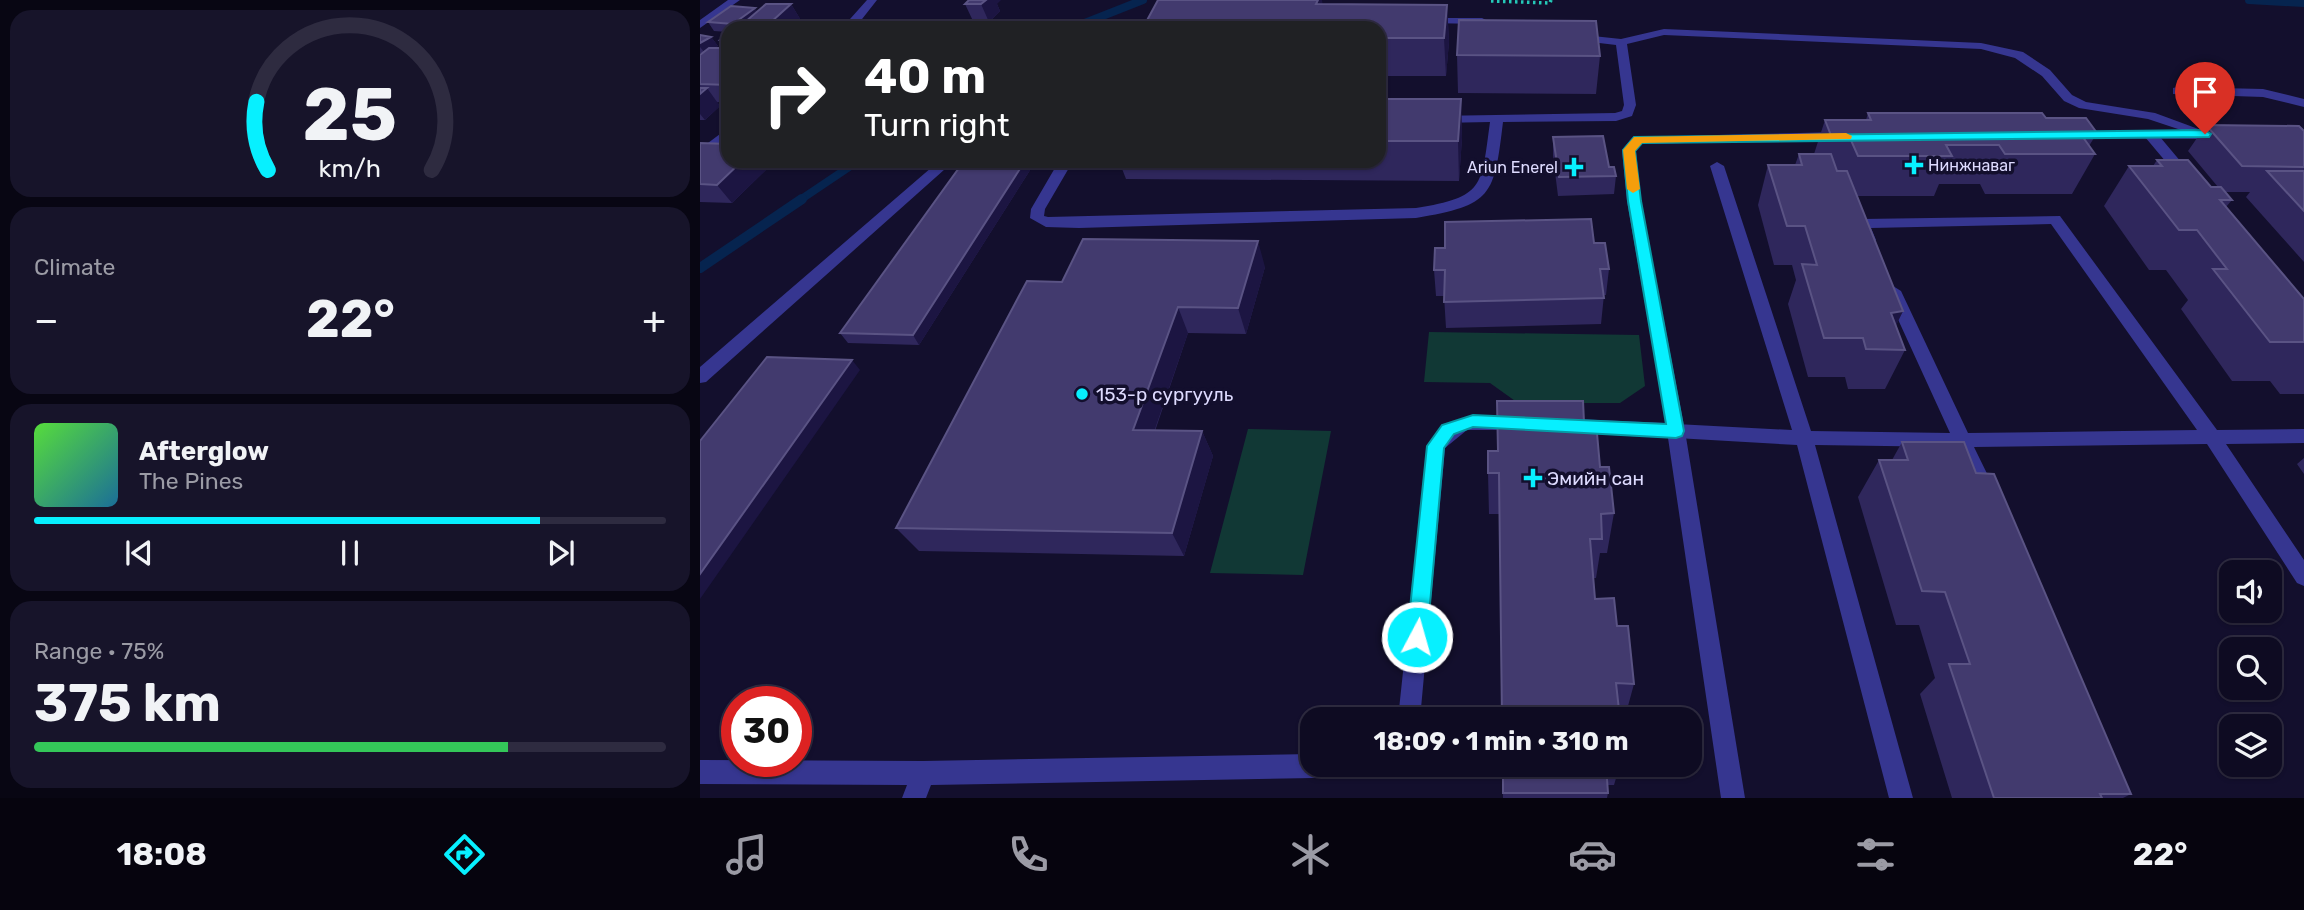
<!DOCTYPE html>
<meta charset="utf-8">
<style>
body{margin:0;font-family:Rubik,sans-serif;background:#17142a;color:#f1f3f6;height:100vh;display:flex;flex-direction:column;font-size:26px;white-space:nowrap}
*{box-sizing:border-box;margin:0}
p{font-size:23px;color:#9b9ba5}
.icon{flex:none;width:38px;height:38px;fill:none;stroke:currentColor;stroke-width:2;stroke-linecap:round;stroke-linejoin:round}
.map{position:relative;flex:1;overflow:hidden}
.drawer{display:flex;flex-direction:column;gap:10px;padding:10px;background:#080613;width:700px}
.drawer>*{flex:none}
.top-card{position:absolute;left:21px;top:21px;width:665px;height:147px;border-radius:21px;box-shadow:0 2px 5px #0004,0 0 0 2px #2e2b40;background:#202124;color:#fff;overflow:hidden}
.tools{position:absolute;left:1519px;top:560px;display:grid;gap:14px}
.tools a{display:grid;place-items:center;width:63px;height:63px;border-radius:14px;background:#0e0b22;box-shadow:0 2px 5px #0004,0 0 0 2px #2e2b40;font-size:35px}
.speed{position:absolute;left:21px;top:686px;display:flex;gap:14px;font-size:35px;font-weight:700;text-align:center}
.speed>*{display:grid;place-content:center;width:91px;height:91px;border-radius:50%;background:#0e0b22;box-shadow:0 2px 5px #0004,0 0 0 2px #2e2b40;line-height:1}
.speed .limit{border:10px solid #d22;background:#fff;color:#111}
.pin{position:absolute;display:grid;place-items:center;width:60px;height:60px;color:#fff;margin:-72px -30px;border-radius:50% 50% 50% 0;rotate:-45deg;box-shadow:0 0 7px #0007}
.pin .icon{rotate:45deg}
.me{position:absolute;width:77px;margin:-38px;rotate:6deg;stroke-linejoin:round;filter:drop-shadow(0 0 5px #0008)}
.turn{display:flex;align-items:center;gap:24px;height:147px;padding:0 28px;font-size:32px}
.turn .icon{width:91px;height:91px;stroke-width:2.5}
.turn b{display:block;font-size:49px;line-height:60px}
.big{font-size:52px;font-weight:700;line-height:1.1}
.drawer .card{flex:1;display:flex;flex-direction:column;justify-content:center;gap:10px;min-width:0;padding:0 24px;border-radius:21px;background:#17142a}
.drawer .dial{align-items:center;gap:0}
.dial svg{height:182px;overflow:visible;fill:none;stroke:#2e2b40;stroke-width:7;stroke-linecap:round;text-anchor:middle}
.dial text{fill:#f1f3f6;stroke:none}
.song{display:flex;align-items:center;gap:21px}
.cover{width:84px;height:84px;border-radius:10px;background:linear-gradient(135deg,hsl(110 70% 55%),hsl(200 70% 35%))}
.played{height:7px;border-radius:4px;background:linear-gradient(90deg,#07f0ff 80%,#2e2b40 80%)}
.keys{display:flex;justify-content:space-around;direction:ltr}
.heat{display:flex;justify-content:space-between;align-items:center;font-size:38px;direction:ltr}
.charge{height:10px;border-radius:5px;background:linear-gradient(90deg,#34c759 75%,#2e2b40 0)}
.trip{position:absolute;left:600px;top:707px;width:402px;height:70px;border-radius:21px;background:#0e0b22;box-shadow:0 2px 5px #0004,0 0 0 2px #2e2b40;font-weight:700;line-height:70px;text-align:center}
.tabs{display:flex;height:112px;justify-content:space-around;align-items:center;background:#06040e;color:#9b9ba5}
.tabs .icon{width:49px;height:49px}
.tabs .on{color:#07f0ff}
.tabs b{font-size:32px;color:#f1f3f6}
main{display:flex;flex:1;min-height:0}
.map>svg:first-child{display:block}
.green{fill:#113835}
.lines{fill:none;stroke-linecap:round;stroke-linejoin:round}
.stream-far1{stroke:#06244f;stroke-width:8}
.stream{stroke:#06244f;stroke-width:10}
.path{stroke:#25c9b8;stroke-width:3.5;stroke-dasharray:2.5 3.5;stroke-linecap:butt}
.service{fill:#363690;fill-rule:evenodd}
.minor{fill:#363690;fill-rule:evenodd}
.wall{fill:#2f275c}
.shaded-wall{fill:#1c1542}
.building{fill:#423a6e;stroke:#5a5384;stroke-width:2}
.route{fill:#07f0ff;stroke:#059ca6;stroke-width:2}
.slow{fill:#f59e0b}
.poi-dot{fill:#07f0ff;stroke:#130f2d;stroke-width:2.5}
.labels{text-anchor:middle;stroke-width:7;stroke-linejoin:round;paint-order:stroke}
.far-poi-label{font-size:16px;fill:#dedbff;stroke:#130f2d;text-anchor:start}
.poi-label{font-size:19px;fill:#dedbff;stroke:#130f2d;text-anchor:start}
</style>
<main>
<section class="drawer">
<div class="card dial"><svg viewBox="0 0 100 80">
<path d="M14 69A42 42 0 1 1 86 69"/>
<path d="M14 69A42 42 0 0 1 9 39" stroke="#07f0ff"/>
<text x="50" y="56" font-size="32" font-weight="700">25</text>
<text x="50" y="72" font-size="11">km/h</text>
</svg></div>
<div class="card"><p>Climate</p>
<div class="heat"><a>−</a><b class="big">22°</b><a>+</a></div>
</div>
<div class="card">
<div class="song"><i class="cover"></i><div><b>Afterglow</b><p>The Pines</p></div></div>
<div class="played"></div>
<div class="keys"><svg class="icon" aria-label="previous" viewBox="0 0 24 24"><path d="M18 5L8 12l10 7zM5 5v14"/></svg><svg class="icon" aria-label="pause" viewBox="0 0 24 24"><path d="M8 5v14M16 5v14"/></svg><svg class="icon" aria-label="next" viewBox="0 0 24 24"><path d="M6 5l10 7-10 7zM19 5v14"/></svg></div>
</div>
<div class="card"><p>Range · 75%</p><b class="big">375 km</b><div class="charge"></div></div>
</section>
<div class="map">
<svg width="1604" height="798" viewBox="0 0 1604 798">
<rect width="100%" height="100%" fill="#130f2d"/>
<path class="green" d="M729 332 939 335 945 386 920 403H818L790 383 724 382Z
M548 429 631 431 603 575 510 573Z"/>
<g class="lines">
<path class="stream-far1" d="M1549 0 1604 3
M372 28 443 0
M100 200 158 161"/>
<path class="stream" d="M0 268 102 199"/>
<path class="path" d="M791 1 850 3 851 0"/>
<path class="service" d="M722 18H782L788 21 782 24 726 23 722 22Z
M964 29 1281 43 1323 52 1350 70 1372 95 1386 102 1455 113 1512 134 1505 138 1448 119 1379 108 1364 101 1342 76 1315 58 1281 49 964 35 927 44 936 105 932 116 916 121 803 122C794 196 793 205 716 218L379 228 346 227 330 218 331 209 359 161H373L345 209 344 216 348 217 716 208C785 197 781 187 790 122L739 123 733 119 734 116 915 113 922 111 924 105 916 45 874 40 868 37 874 34 921 39Z
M1477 87 1563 89 1604 99V107L1563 97 1473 94V88Z
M1450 130 1455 131 1492 175V181H1482L1445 137 1443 134Z
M1017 162 1024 166 1111 431 1250 433 1185 291 1193 286 1201 291 1268 433 1497 430 1351 224 1171 228 1176 240 1169 245 1164 243 1155 224 1162 219 1360 216 1517 430 1604 429V443L1526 444 1604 560V586L1597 583 1507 444 1274 447 1297 494 1294 500 1287 502 1280 500 1256 447 1115 445 1213 798H1189L1097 445 976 438 970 436 967 431 970 426 976 424 1092 430 1010 166Z"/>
<path class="minor" d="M28 0H40L0 28V20Z
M167 0H177L155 28H142Z
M28 128V139L10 155H0V149Z
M1373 131H1524L1531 135 1524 139 1368 138 1366 135Z
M1142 132 1149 136 1147 139 942 144 936 151 941 201 985 431 1045 798H1021L968 438 875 433 869 431 866 426 869 421 875 419 966 423 927 201 922 150 933 137Z
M239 161H254L6 382 0 383V367Z
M773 415 819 416 825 418 828 423 825 428 819 430H767L745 448 720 719H698L727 446 747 424Z
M612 754V765H682L678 773 670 777 231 785 226 798H202L207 785 0 784V760L223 761Z"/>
</g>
<path class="wall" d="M91 4 102 22 95 28H49L48 26 46 28H28V32L14 31 8 22Z
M265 4H297L300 11 289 22 273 21Z
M622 4 747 5 749 42 746 76H679V28H447L445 24Z
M0 35 11 37 18 46 14 48H20L25 46 20 40 28 35V103L17 102 20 106 5 120H0V55L2 53H0Z
M757 55 900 56 896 94 758 93Z
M679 99H761L762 138 759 181 426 179 419 161H679Z
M1168 113 1346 118 1397 133 1389 146 1395 154 1372 194H1285L1280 184H1239L1234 196H1157L1203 311 1196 325 1205 350 1185 389H1148L1145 377H1108L1088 304 1096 280 1092 265H1074L1058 205 1068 165H1095L1099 154H1114L1125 120H1166Z
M1506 125 1604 131V262L1546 197 1550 192H1525L1532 200 1526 207 1604 299V394H1580L1570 381H1532L1481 309 1488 300 1466 270H1449L1404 206 1429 166H1453L1457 160 1511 187H1518L1488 151Z
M853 137 909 167 916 176 914 194 858 196 853 156Z
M0 143 28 161H70L72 164 32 203 0 202Z
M264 161H333L334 164 219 345 148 343 140 333Z
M894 243 909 269 906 295H904L901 324 746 328 744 296H736L734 270Z
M565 267 546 334 488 333 455 431H502L513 456 484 556 219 551 196 528 362 282Z
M884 422 900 467 914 513 907 553H900L896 578H893L895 599 917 626 934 684 925 717H919L799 514H789L788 473 798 451Z
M1202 442 1276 473 1431 794 1423 798H1252L1220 694 1235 678 1219 625H1196L1158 497 1179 460H1192Z
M1604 458V474L1597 464Z
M802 765H920L914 785H908V793L907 798H803Z"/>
<path class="shaded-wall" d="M286 0H301L297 4 300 11 289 22 281 4Z
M618 0H622L626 28 616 4Z
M91 4 102 22 95 28H73L70 23Z
M747 5 749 42 746 76 744 38Z
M55 8 61 17 45 22 48 26 46 28H36L33 24Z
M437 21 439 28H434Z
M11 37 18 46 5 53 0 47V43Z
M7 88 20 106 5 120 0 114V94Z
M761 99 762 138 759 181 758 141Z
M42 161H70L72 164 32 203 17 185Z
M325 161H333L334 164 219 345 213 335Z
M558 241 565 267 546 334 538 308Z
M478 307 488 333 446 455 433 430Z
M1203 311 1184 350 1191 313Z
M152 360 160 370 0 599V574Z
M502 431 513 456 484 556 472 533Z"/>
<path class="building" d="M269 0H286L281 4H265Z
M458 0H618L616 4 747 5 744 38H679V28H609L610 25 445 24Z
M66 4H91L70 23 45 22Z
M31 6 55 8 33 24 8 22Z
M759 20 896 21 900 56 757 55Z
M363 21H437L434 28H358Z
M0 35 11 37 0 43Z
M27 35H28V42L20 40Z
M9 48H28L27 59H28V85L0 84V55Z
M0 88H7L0 94Z
M679 99H761L758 141H679Z
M1168 113H1342L1346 118H1386L1397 133H1380L1395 154H1305L1299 145H1246L1252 156H1158L1150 138H1132L1125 120H1171Z
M1506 125 1599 126 1604 131V167L1542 166Z
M903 136 909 167H914L916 176 859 177 853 137Z
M0 143 28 144V161H42L17 185 0 184Z
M1099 154H1131L1137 171H1147L1203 311 1191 313 1205 350 1166 349 1163 338H1124L1102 264 1117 265 1105 226H1087L1068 165H1102Z
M1457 160H1488L1511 187H1521L1532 200H1520L1604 299V342H1570L1513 269H1527L1497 230H1479L1429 166H1462Z
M264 161H325L213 335 140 333Z
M1567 171H1604V211Z
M891 219 894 243H905L909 269H900L904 298 744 302 745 270H734L735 248H745V222Z
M383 239 558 241 538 308 478 307 433 430 502 431 472 533 196 528 327 281 362 282Z
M67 357 152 360 0 574V441Z
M797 401H883L884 422H896L900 467H909L914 513 901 514 902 539H890L895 599 914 598 917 626H928L934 684 916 683 920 719H802L799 473H788V451H798Z
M1202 442H1264L1276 473 1294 474 1431 794H1400L1402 798H1294L1249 664H1270L1245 592 1222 591 1179 460H1208Z
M803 765H906L908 793H803Z"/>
<path class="route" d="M1505 130 1511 134 1509 137 942 143 935 151 941 201 984 431 982 436 976 438 773 427 754 434 744 448 727 637 724 644 717 647 710 644 707 637 727 446 742 425 773 415 966 424 928 201 923 150 934 137Z"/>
<path class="slow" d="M1146 133 1152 136 1151 139 942 143 935 151 940 189 933 193 927 189 923 150 934 137Z"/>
<g class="poi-dot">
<path d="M1210.5 154.5h7v7h7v7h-7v7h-7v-7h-7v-7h7z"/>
<path d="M870.5 156.5h7v7h7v7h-7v7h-7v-7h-7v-7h7z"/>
<circle cx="382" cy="394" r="7"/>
<path d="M829.5 467.5h7v7h7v7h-7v7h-7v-7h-7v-7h7z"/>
</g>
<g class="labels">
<g class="far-poi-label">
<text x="1228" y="171">Нинжнаваг</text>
<text x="858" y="173" text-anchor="end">Ariun Enerel</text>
</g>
<g class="poi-label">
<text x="396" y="401">153-р сургууль</text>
<text x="847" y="485">Эмийн сан</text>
</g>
</g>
</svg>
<div class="tools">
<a><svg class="icon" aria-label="sound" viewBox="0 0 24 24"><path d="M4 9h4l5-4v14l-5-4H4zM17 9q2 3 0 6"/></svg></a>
<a><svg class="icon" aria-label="search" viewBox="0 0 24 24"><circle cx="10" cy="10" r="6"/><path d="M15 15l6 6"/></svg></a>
<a><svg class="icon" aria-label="layers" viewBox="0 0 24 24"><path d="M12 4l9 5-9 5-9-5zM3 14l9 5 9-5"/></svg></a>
</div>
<div class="speed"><div class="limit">30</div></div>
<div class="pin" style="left:1505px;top:134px;background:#d93025"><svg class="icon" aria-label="arrive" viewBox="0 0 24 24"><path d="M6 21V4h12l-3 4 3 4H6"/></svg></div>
<svg class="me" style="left:717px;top:637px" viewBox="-20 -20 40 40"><circle r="17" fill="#07f0ff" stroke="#fff" stroke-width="3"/><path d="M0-11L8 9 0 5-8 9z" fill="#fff"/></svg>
<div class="trip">18:09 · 1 min · 310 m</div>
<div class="top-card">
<div class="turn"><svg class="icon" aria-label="right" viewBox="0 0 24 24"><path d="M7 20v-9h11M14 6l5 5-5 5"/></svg><div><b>40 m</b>Turn right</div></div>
</div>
</div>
</main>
<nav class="tabs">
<b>18:08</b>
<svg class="icon on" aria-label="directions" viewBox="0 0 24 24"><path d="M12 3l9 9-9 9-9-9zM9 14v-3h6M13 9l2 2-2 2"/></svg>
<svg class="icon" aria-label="music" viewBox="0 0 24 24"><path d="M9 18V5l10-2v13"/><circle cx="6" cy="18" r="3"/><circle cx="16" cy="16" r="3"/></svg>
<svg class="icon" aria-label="phone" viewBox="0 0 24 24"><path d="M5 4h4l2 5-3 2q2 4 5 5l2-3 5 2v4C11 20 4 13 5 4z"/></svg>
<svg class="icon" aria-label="climate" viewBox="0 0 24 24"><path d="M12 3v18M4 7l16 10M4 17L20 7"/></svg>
<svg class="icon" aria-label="car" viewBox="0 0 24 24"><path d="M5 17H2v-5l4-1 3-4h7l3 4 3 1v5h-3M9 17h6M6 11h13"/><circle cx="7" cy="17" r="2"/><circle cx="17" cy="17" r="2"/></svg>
<svg class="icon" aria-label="filters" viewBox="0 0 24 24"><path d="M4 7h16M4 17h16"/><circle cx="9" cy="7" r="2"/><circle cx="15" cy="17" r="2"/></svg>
<b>22°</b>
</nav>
